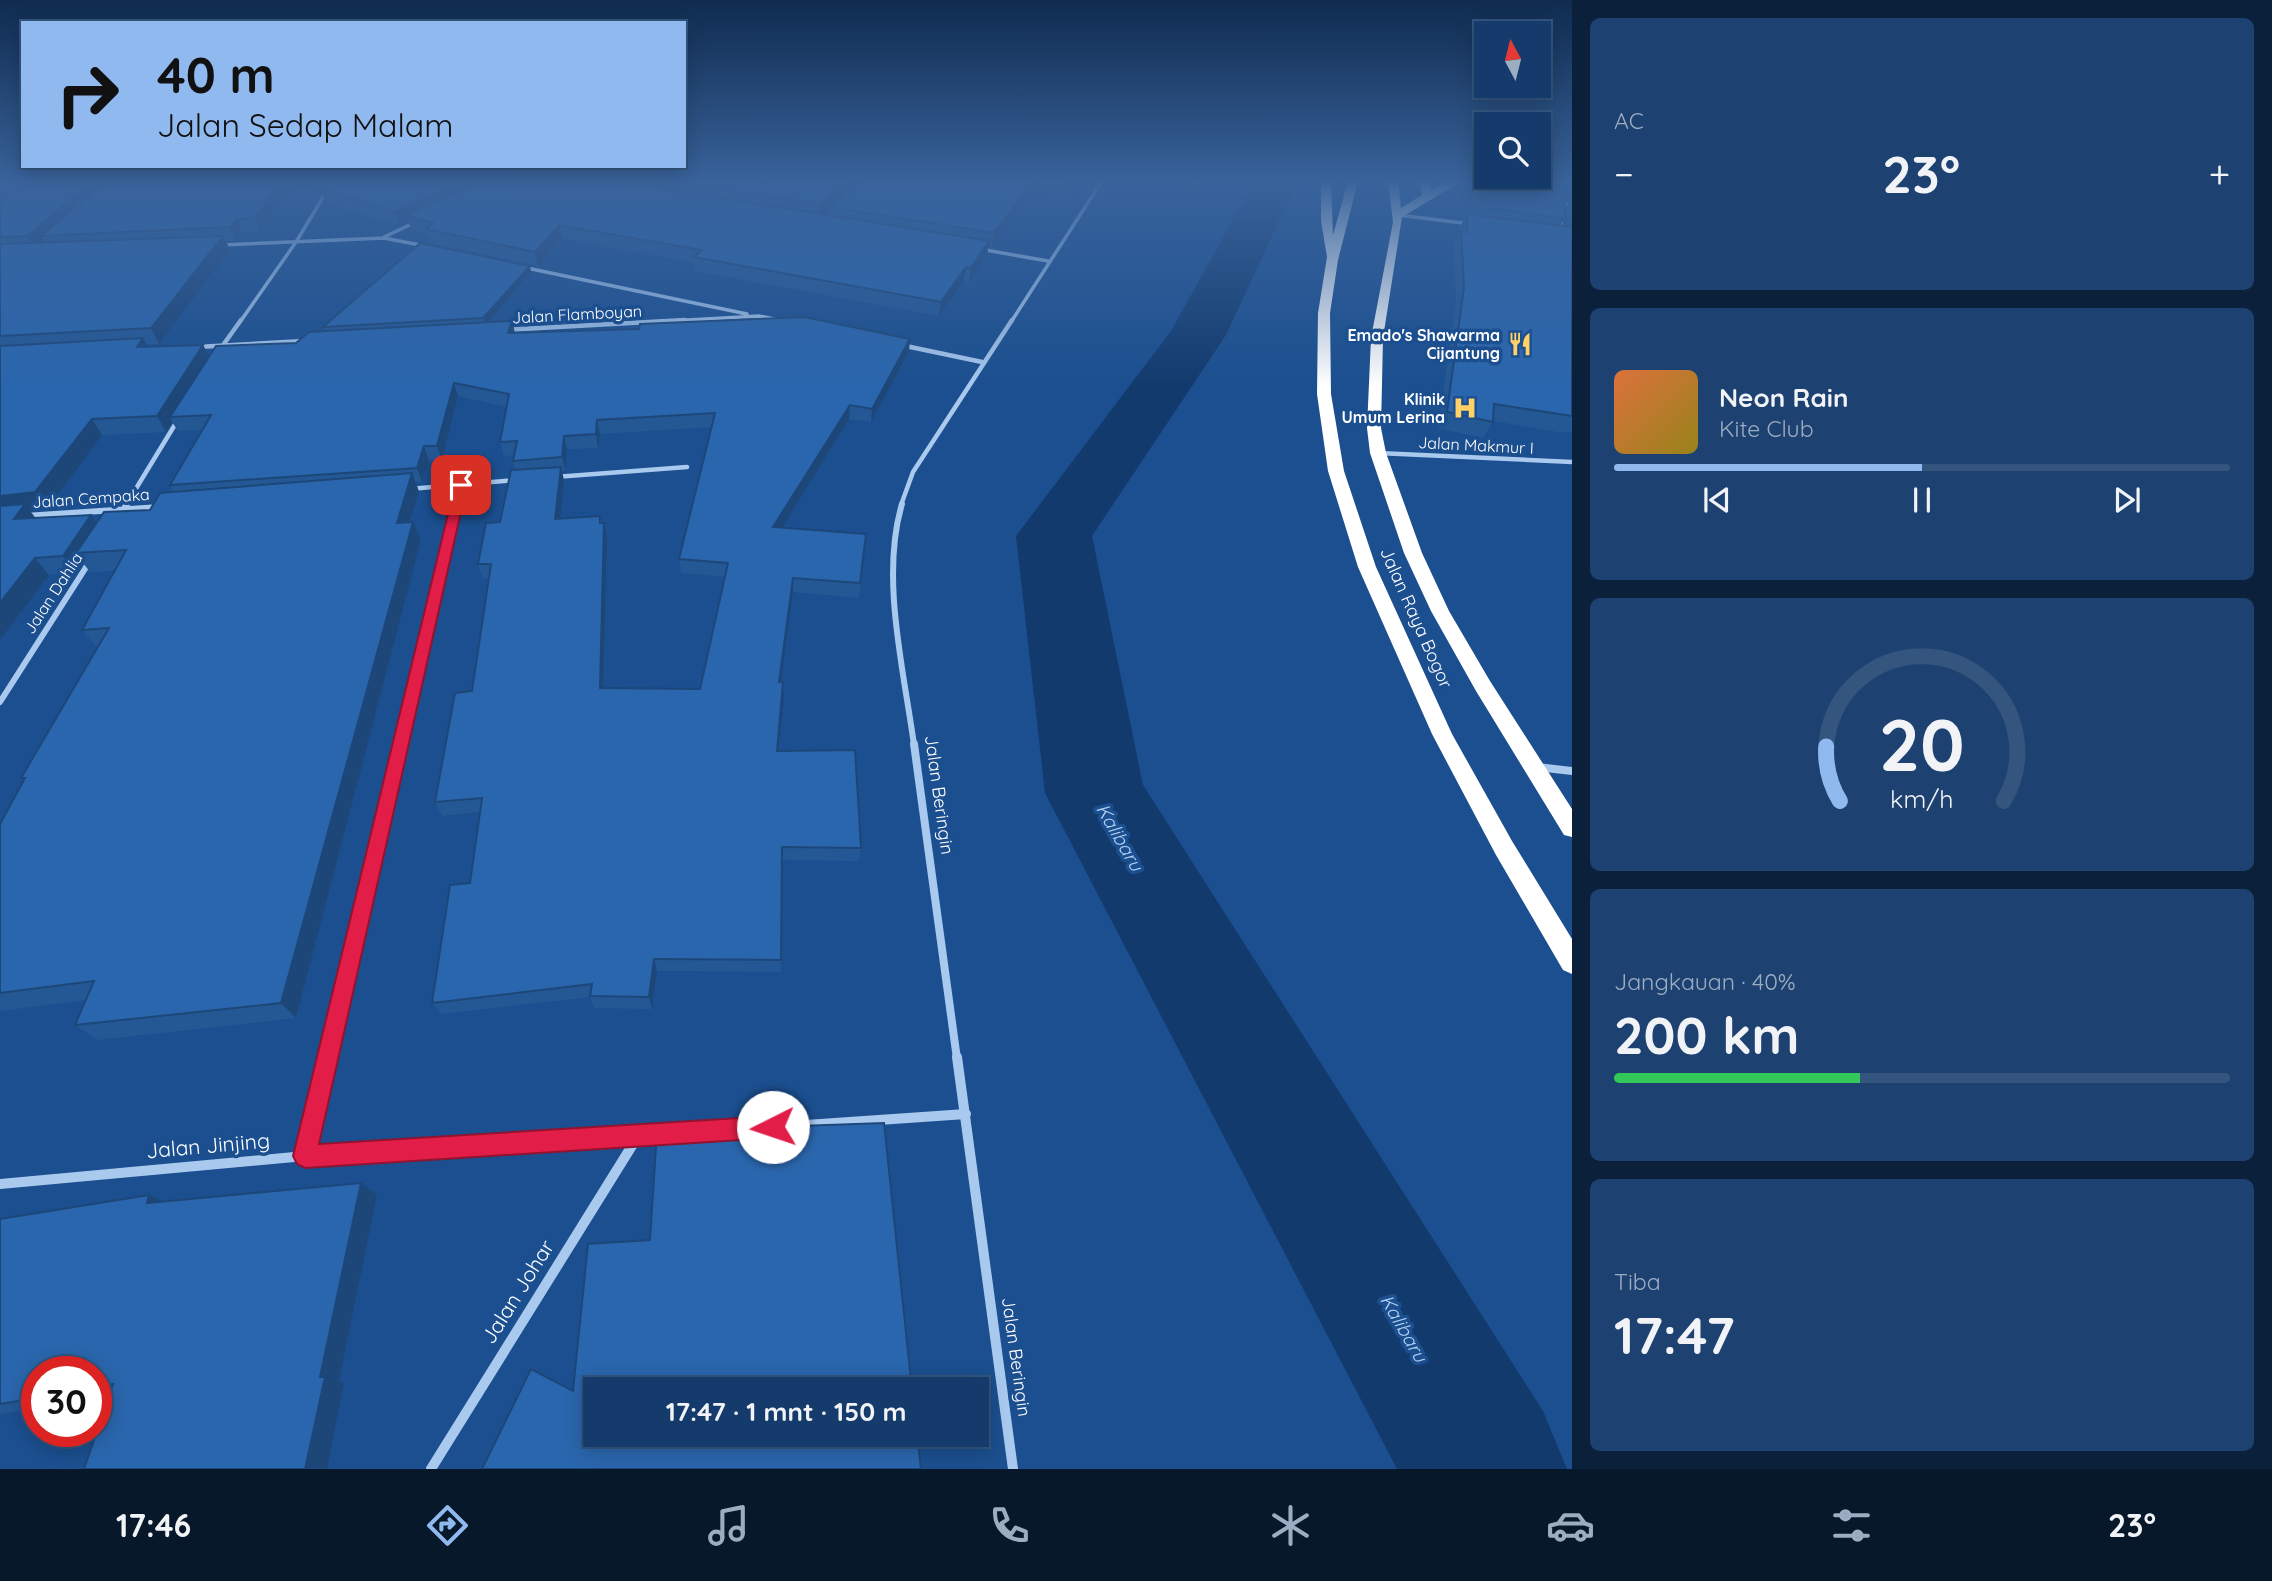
<!DOCTYPE html>
<html lang="id">
<meta charset="utf-8">
<style>
body{margin:0;font-family:Quicksand,sans-serif;background:#1d4271;color:#f1f3f6;height:100vh;display:flex;flex-direction:column;font-size:26px;white-space:nowrap}
*{box-sizing:border-box;margin:0}
p{font-size:23px;color:#9dadc1}
.icon{flex:none;width:38px;height:38px;fill:none;stroke:currentColor;stroke-width:2;stroke-linecap:round;stroke-linejoin:round}
.map{position:relative;flex:1;overflow:hidden}
.drawer{display:flex;flex-direction:column;gap:18px;padding:18px;background:#0b203b;width:700px}
.drawer>*{flex:none}
.guide{position:absolute;left:21px;top:21px;width:665px;height:147px;border-radius:0px;box-shadow:0 4px 18px #0003,0 0 0 2px #33557e;background:#90b9f0;color:#111;overflow:hidden}
.needle{width:46px;rotate:353deg}
.controls{position:absolute;left:1474px;top:21px;display:grid;gap:14px}
.controls a{display:grid;place-items:center;width:77px;height:77px;border-radius:0px;background:#143b6b;box-shadow:0 4px 18px #0003,0 0 0 2px #33557e;font-size:35px}
.speed{position:absolute;left:21px;top:1356px;display:flex;gap:14px;font-size:35px;font-weight:700;text-align:center}
.speed>*{display:grid;place-content:center;width:91px;height:91px;border-radius:50%;background:#143b6b;box-shadow:0 4px 18px #0003,0 0 0 2px #33557e;line-height:1}
.speed .limit{border:10px solid #d22;background:#fff;color:#111}
.pin{position:absolute;display:grid;place-items:center;width:60px;height:60px;color:#fff;margin:-30px;border-radius:14px;box-shadow:0 4px 10px #0006}
.me{position:absolute;width:77px;margin:-38px;rotate:266deg;stroke-linejoin:round;filter:drop-shadow(0 0 5px #0008)}
.turn{display:flex;align-items:center;gap:24px;height:147px;padding:0 21px;font-size:32px}
.turn .icon{width:91px;height:91px;stroke-width:2.5}
.turn b{display:block;font-size:49px;line-height:60px}
.big{font-size:52px;font-weight:700;line-height:1.1}
.drawer .widget{flex:1;display:flex;flex-direction:column;justify-content:center;gap:10px;min-width:0;padding:0 24px;border-radius:10px;background:#1d4271}
.drawer .dial{align-items:center;gap:0}
.dial svg{height:182px;overflow:visible;fill:none;stroke:#33557e;stroke-width:7;stroke-linecap:round;text-anchor:middle}
.dial text{fill:#f1f3f6;stroke:none}
.song{display:flex;align-items:center;gap:21px}
.cover{width:84px;height:84px;border-radius:10px;background:linear-gradient(135deg,hsl(20 70% 55%),hsl(50 70% 35%))}
.played{height:7px;border-radius:4px;background:linear-gradient(90deg,#90b9f0 50%,#33557e 50%)}
.keys{display:flex;justify-content:space-around;direction:ltr}
.heat{display:flex;justify-content:space-between;align-items:center;font-size:38px;direction:ltr}
.charge{height:10px;border-radius:5px;background:linear-gradient(90deg,#34c759 40%,#33557e 0)}
.trip{position:absolute;left:583px;top:1377px;width:406px;height:70px;border-radius:0px;background:#143b6b;box-shadow:0 4px 18px #0003,0 0 0 2px #33557e;font-weight:700;line-height:70px;text-align:center}
.dock{display:flex;height:112px;justify-content:space-around;align-items:center;background:#08182b;color:#9dadc1}
.dock .icon{width:49px;height:49px}
.dock .current{color:#90b9f0}
.dock b{font-size:32px;color:#f1f3f6}
main{display:flex;flex:1;min-height:0}
.map>svg:first-child{display:block}
.lines{fill:none;stroke-linecap:round;stroke-linejoin:round}
.river{fill:#123a6d;fill-rule:evenodd}
.lane{stroke:#a9c9ee;stroke-width:2.5}
.street-far4{stroke:#a9c9ee;stroke-width:3.5}
.street-far3{stroke:#a9c9ee;stroke-width:4.5}
.street-far2{stroke:#a9c9ee;stroke-width:6}
.street-far1{stroke:#a9c9ee;stroke-width:8}
.street{stroke:#a9c9ee;stroke-width:10}
.highway{fill:#fff;fill-rule:evenodd}
.wall{fill:#245895;fill-rule:evenodd}
.shaded-wall{fill:#1d4779}
.building{fill:#2a66ad;stroke:#1d4779;stroke-width:2}
.route{fill:#e11d48;stroke:#92132f;stroke-width:2}
.labels{text-anchor:middle;stroke-width:7;stroke-linejoin:round;paint-order:stroke}
.far-street-label{font-size:16px;fill:#fff;stroke:#1b4f8f}
.far-poi-label{font-size:16px;font-weight:bold;fill:#fff;stroke:#1b4f8f;text-anchor:end}
.street-label{font-size:18px;fill:#fff;stroke:#1b4f8f}
.water-label{font-size:19px;font-style:italic;fill:#b5d3f5;stroke:#1b4f8f}
.near-street-label{font-size:21px;fill:#fff;stroke:#1b4f8f}
</style>
<main>
<div class="map">
<svg width="1572" height="1469" viewBox="0 0 1572 1469">
<rect width="100%" height="100%" fill="#1b4f8f"/>
<g class="lines">
<path class="river" d="M1247 181H1289L1293 191 1226 335 1092 536 1143 785 1543 1411 1567 1469H1397L1045 793 1016 536 1171 331 1249 191Z"/>
<path class="lane" d="M1193 185 1195 181"/>
<path class="street-far4" d="M1398 215 1471 224
M1562 235 1560 205 1572 204
M384 237 418 221
M221 245 384 238 425 246
M980 249 1048 261
M522 267 747 314
M240 322 296 242 333 181
M653 322 759 316 779 320
M1011 322 1102 181"/>
<path class="street-far3" d="M505 330 685 320
M901 345 982 362
M197 347 304 341
M221 348 241 320
M1378 453 1572 462
M555 477 687 467
M409 489 516 480
M126 505 179 418
M456 505 461 485
M901 505 913 472 1012 320"/>
<path class="street-far2" d="M902 504C880 577 904 671 914 745
M121 513 127 504
M25 516 160 507
M0 702 90 561
M400 745 457 504"/>
<path class="street-far1" d="M914 744 957 1059
M1537 767 1572 771
M327 1059 401 744"/>
<path class="street" d="M957 1057 1013 1469
M762 1128 966 1114
M305 1156 328 1057
M0 1184 305 1156 666 1134
M431 1469 638 1136"/>
<path class="highway" d="M1321 181H1331L1333 235 1348 181H1358L1338 260 1330 313 1331 394 1344 471 1376 567 1452 734 1512 841 1572 939V974L1563 970 1496 855 1432 734 1358 567 1328 471 1317 394 1318 313 1327 257 1321 221Z
M1388 181H1398L1401 208 1422 195 1420 181H1430L1431 190 1450 181H1462L1402 217 1383 338 1381 428 1386 453 1422 553 1449 611 1490 681 1572 809V837L1564 835 1476 691 1431 611 1404 553 1370 453 1367 428 1371 338 1393 222Z"/>
</g>
<path class="wall" d="M0 181H1075L1068 194 1034 190 992 247H988L987 255 969 282 964 281 939 316 695 271 694 263 562 238 538 266 430 243 427 234 411 229 408 220 399 225 325 202 322 192 317 200 290 192 260 232 242 233 236 241H226L230 250 159 344H147L148 347 203 345 209 357 296 343 325 331 323 327 530 266 531 273 489 322 512 321 515 333 909 352 871 422 849 419 782 528 865 548 859 598 793 592 781 682H783L784 696 778 751 861 848 859 861 782 860 781 972 657 971 652 1009 594 1008 590 997 441 1014 432 1003 470 883 480 812 442 816 435 802 472 691 489 578 483 579 478 564 500 522 515 470 513 461 514 455 504 456 500 442 507 407 458 396 442 460H429L422 482H416L419 492 410 522 421 540 296 1018 97 1040 75 1025 86 1000 0 1011V824L24 780 21 778 97 648 82 630 115 571 90 572 83 563 76 573 49 575 0 640ZM830 209V216L823 214ZM172 422 178 431 202 430 170 485 174 492 150 510 97 523 91 515 35 518 30 511 47 509 102 435 166 432ZM712 427 679 559 681 573 725 577 700 689 604 688 607 538 600 516 560 518 564 481 562 471H565L567 449 598 448 600 434Z
M1466 181H1572V432H1558L1493 421 1483 438 1438 428 1456 301 1454 244 1460 234V227L1467 214 1478 216ZM1570 200 1565 209 1564 201ZM1565 218 1566 226H1560Z
M149 1195 162 1201 377 1195 339 1381 344 1382 109 1394 96 1397V1372H37V1408L0 1414V1219Z"/>
<path class="shaded-wall" d="M93 181H114L41 236 44 242 35 250 27 236Z
M284 181H286L290 192 260 232 254 218Z
M316 181H330L321 189 322 192 317 200 312 187Z
M462 181H492L407 215 408 220 399 225 395 212Z
M850 181H866L830 207V209L819 218V205Z
M1034 181H1036L1034 190 992 247 994 233Z
M1071 181H1075L1068 194Z
M1572 189V197L1570 200 1556 203 1564 190Z
M237 219 242 233 236 241 230 227Z
M559 225 562 238 538 266 535 252Z
M223 236 230 250 159 344 151 328Z
M989 241 987 255 969 282 971 268Z
M530 266 531 273 485 326 483 318Z
M966 267 964 281 939 316 941 302Z
M512 321 515 334 508 333Z
M143 338 152 354 137 347Z
M910 339 909 352 871 422 872 409Z
M203 345 211 360 170 417 172 422 166 432 157 416Z
M454 383 458 396 442 460 437 446Z
M850 405 849 419 774 541 773 527Z
M92 419 102 435 47 509 30 511 38 521 27 535 0 514V496Z
M597 420 600 434 598 448 596 434Z
M564 436 567 449 565 471 562 457Z
M424 446 429 460 422 482 417 468Z
M561 467 564 481 559 533 555 519Z
M412 473 419 492 404 541 397 523Z
M91 515 103 531 76 553 83 562 76 573 63 556Z
M413 522 421 540 296 1018 281 1003Z
M604 523 607 538 603 703 600 688Z
M35 558 49 575 0 640V603Z
M793 578V592L779 696V682Z
M783 682 784 696 777 765V751Z
M654 959 657 971 652 1009 649 997Z
M361 1183 377 1195 339 1381 344 1382 327 1469H305L320 1377Z
M149 1195 173 1206 147 1203Z"/>
<path class="building" d="M0 181H93L27 236 0 237Z
M106 181H284L254 218 237 219 230 227 41 236Z
M292 181H316L312 187Z
M326 181H462L395 212 321 189Z
M480 181H615L989 241 971 268 966 267 941 302 694 257 702 250 559 225 535 252 426 229 433 223 407 215Z
M669 181H850L819 205Z
M863 181H1034L994 233 830 207Z
M1477 181H1572V189L1564 190 1565 218 1487 208Z
M1467 214 1572 227V416L1494 404 1493 422 1447 412 1464 287 1461 231 1467 232Z
M223 236 151 328 0 336V244Z
M420 243 530 266 483 318 323 327Z
M804 317 910 339 872 409 850 405 773 527 866 534 860 583 793 578 779 682H783L777 751 855 750 861 848 782 847 781 960 654 959 649 997 590 996 592 984 432 1003 450 885 470 883 482 798 435 802 455 693 472 691 491 564H478L486 523 500 522 511 470 561 467 555 519 600 516V523H604L600 688 700 689 728 563 679 559 715 413 597 420 596 434 564 436 562 457 513 461 517 441 500 442 509 394 454 383 437 446H424L417 468 170 485 211 415 170 417 216 346 296 343 309 332 512 321 508 333 639 329 640 324Z
M143 338 137 347 203 345 157 416 92 419 35 492 0 496V346Z
M412 473 397 523 413 522 281 1003 75 1025 94 981 0 993V824L25 778H21L109 628 82 630 126 550 76 553 104 512 150 510 160 493Z
M25 504 14 519 91 515 63 556 35 558 0 603V506Z
M884 1123 912 1390H595V1435H917L921 1469H482L531 1369 573 1391 588 1244 650 1240 657 1131Z
M361 1183 320 1377H325L305 1469H84L113 1384 96 1387V1372H37V1398L0 1404V1219L149 1195 147 1203Z"/>
<linearGradient id="sky" x2="0" y2="1"><stop stop-color="#0f2b4f"/><stop offset="0.47" stop-color="#39639b"/><stop offset="1" stop-color="#39639b" stop-opacity="0"/></linearGradient>
<rect width="1572" height="386" fill="url(#sky)"/>
<path class="route" d="M461 481 467 485 319 1144 773 1116 781 1119 784 1127 781 1135 773 1138 305 1168 297 1164 293 1156 455 485Z"/>
<defs>
<g id="restaurant-bare" transform="scale(1.89)"><path d="M-5-6h1v4h1v-4h1v4h1v-4h1v5L-1.5 .5V6h-2V.5L-5-1ZM5-6V6H3V1.5H1.5Q1.5-4 5-6Z" fill="#ffd166" stroke="#1b4f8f" stroke-width="2.5" paint-order="stroke"/></g>
<g id="hospital-bare" transform="scale(1.89)"><path d="M-5-5h3v3.5h4V-5h3V5h-3V1.5h-4V5h-3Z" fill="#ffd166" stroke="#1b4f8f" stroke-width="2.5" paint-order="stroke"/></g>
</defs>
<g fill-rule="evenodd">
<use href="#restaurant-bare" x="1520" y="344"/>
<use href="#hospital-bare" x="1465" y="408"/>
</g>
<g class="labels">
<g class="far-street-label">
<text transform="translate(577 314) rotate(-3)" y="6">Jalan Flamboyan</text>
<text transform="translate(1476 445) rotate(3)" y="6">Jalan Makmur I</text>
<text transform="translate(91 498) rotate(-4)" y="6">Jalan Cempaka</text>
<text transform="translate(53 593) rotate(-57)" y="6">Jalan Dahlia</text>
</g>
<g class="far-poi-label">
<text x="1500" y="341">Emado's Shawarma<tspan x="1500" dy="18">Cijantung</tspan></text>
<text x="1445" y="405">Klinik<tspan x="1445" dy="18">Umum Lerina</tspan></text>
</g>
<g class="street-label">
<text transform="translate(1416 618) rotate(66)" y="6">Jalan Raya Bogor</text>
<text transform="translate(939 795) rotate(82)" y="6">Jalan Beringin</text>
<text transform="translate(1016 1357) rotate(82)" y="6">Jalan Beringin</text>
</g>
<g class="water-label">
<text transform="translate(1120 837) rotate(60)" y="7">Kalibaru</text>
<text transform="translate(1404 1328) rotate(60)" y="7">Kalibaru</text>
</g>
<g class="near-street-label">
<text transform="translate(208 1146) rotate(-5)" y="7">Jalan Jinjing</text>
<text transform="translate(518 1292) rotate(-58)" y="7">Jalan Johar</text>
</g>
</g>
</svg>
<div class="controls">
<a><svg class="needle" viewBox="-14 -14 28 28"><path d="M0-13l5 13h-10z" fill="#e53935"/><path d="M0 13l5-13h-10z" fill="#9dadc1"/></svg></a>
<a><svg class="icon" aria-label="search" viewBox="0 0 24 24"><circle cx="10" cy="10" r="6"/><path d="M15 15l6 6"/></svg></a>
</div>
<div class="speed"><div class="limit">30</div></div>
<div class="pin" style="left:461px;top:485px;background:#d93025"><svg class="icon" aria-label="arrive" viewBox="0 0 24 24"><path d="M6 21V4h12l-3 4 3 4H6"/></svg></div>
<svg class="me" style="left:773px;top:1127px" viewBox="-20 -20 40 40"><circle r="19" fill="#fff"/><path d="M0-13L10 11 0 6-10 11z" fill="#e11d48"/></svg>
<div class="trip">17:47 · 1 mnt · 150 m</div>
<div class="guide">
<div class="turn"><svg class="icon" aria-label="right" viewBox="0 0 24 24"><path d="M7 20v-9h11M14 6l5 5-5 5"/></svg><div><b>40 m</b>Jalan Sedap Malam</div></div>
</div>
</div>
<section class="drawer">
<div class="widget"><p>AC</p>
<div class="heat"><a>−</a><b class="big">23°</b><a>+</a></div>
</div>
<div class="widget">
<div class="song"><i class="cover"></i><div><b>Neon Rain</b><p>Kite Club</p></div></div>
<div class="played"></div>
<div class="keys"><svg class="icon" aria-label="previous" viewBox="0 0 24 24"><path d="M18 5L8 12l10 7zM5 5v14"/></svg><svg class="icon" aria-label="pause" viewBox="0 0 24 24"><path d="M8 5v14M16 5v14"/></svg><svg class="icon" aria-label="next" viewBox="0 0 24 24"><path d="M6 5l10 7-10 7zM19 5v14"/></svg></div>
</div>
<div class="widget dial"><svg viewBox="0 0 100 80">
<path d="M14 69A42 42 0 1 1 86 69"/>
<path d="M14 69A42 42 0 0 1 8 45" stroke="#90b9f0"/>
<text x="50" y="56" font-size="32" font-weight="700">20</text>
<text x="50" y="72" font-size="11">km/h</text>
</svg></div>
<div class="widget"><p>Jangkauan · 40%</p><b class="big">200 km</b><div class="charge"></div></div>
<div class="widget"><p>Tiba</p><b class="big">17:47</b></div>
</section>
</main>
<nav class="dock">
<b>17:46</b>
<svg class="icon current" aria-label="directions" viewBox="0 0 24 24"><path d="M12 3l9 9-9 9-9-9zM9 14v-3h6M13 9l2 2-2 2"/></svg>
<svg class="icon" aria-label="music" viewBox="0 0 24 24"><path d="M9 18V5l10-2v13"/><circle cx="6" cy="18" r="3"/><circle cx="16" cy="16" r="3"/></svg>
<svg class="icon" aria-label="phone" viewBox="0 0 24 24"><path d="M5 4h4l2 5-3 2q2 4 5 5l2-3 5 2v4C11 20 4 13 5 4z"/></svg>
<svg class="icon" aria-label="climate" viewBox="0 0 24 24"><path d="M12 3v18M4 7l16 10M4 17L20 7"/></svg>
<svg class="icon" aria-label="car" viewBox="0 0 24 24"><path d="M5 17H2v-5l4-1 3-4h7l3 4 3 1v5h-3M9 17h6M6 11h13"/><circle cx="7" cy="17" r="2"/><circle cx="17" cy="17" r="2"/></svg>
<svg class="icon" aria-label="filters" viewBox="0 0 24 24"><path d="M4 7h16M4 17h16"/><circle cx="9" cy="7" r="2"/><circle cx="15" cy="17" r="2"/></svg>
<b>23°</b>
</nav>
